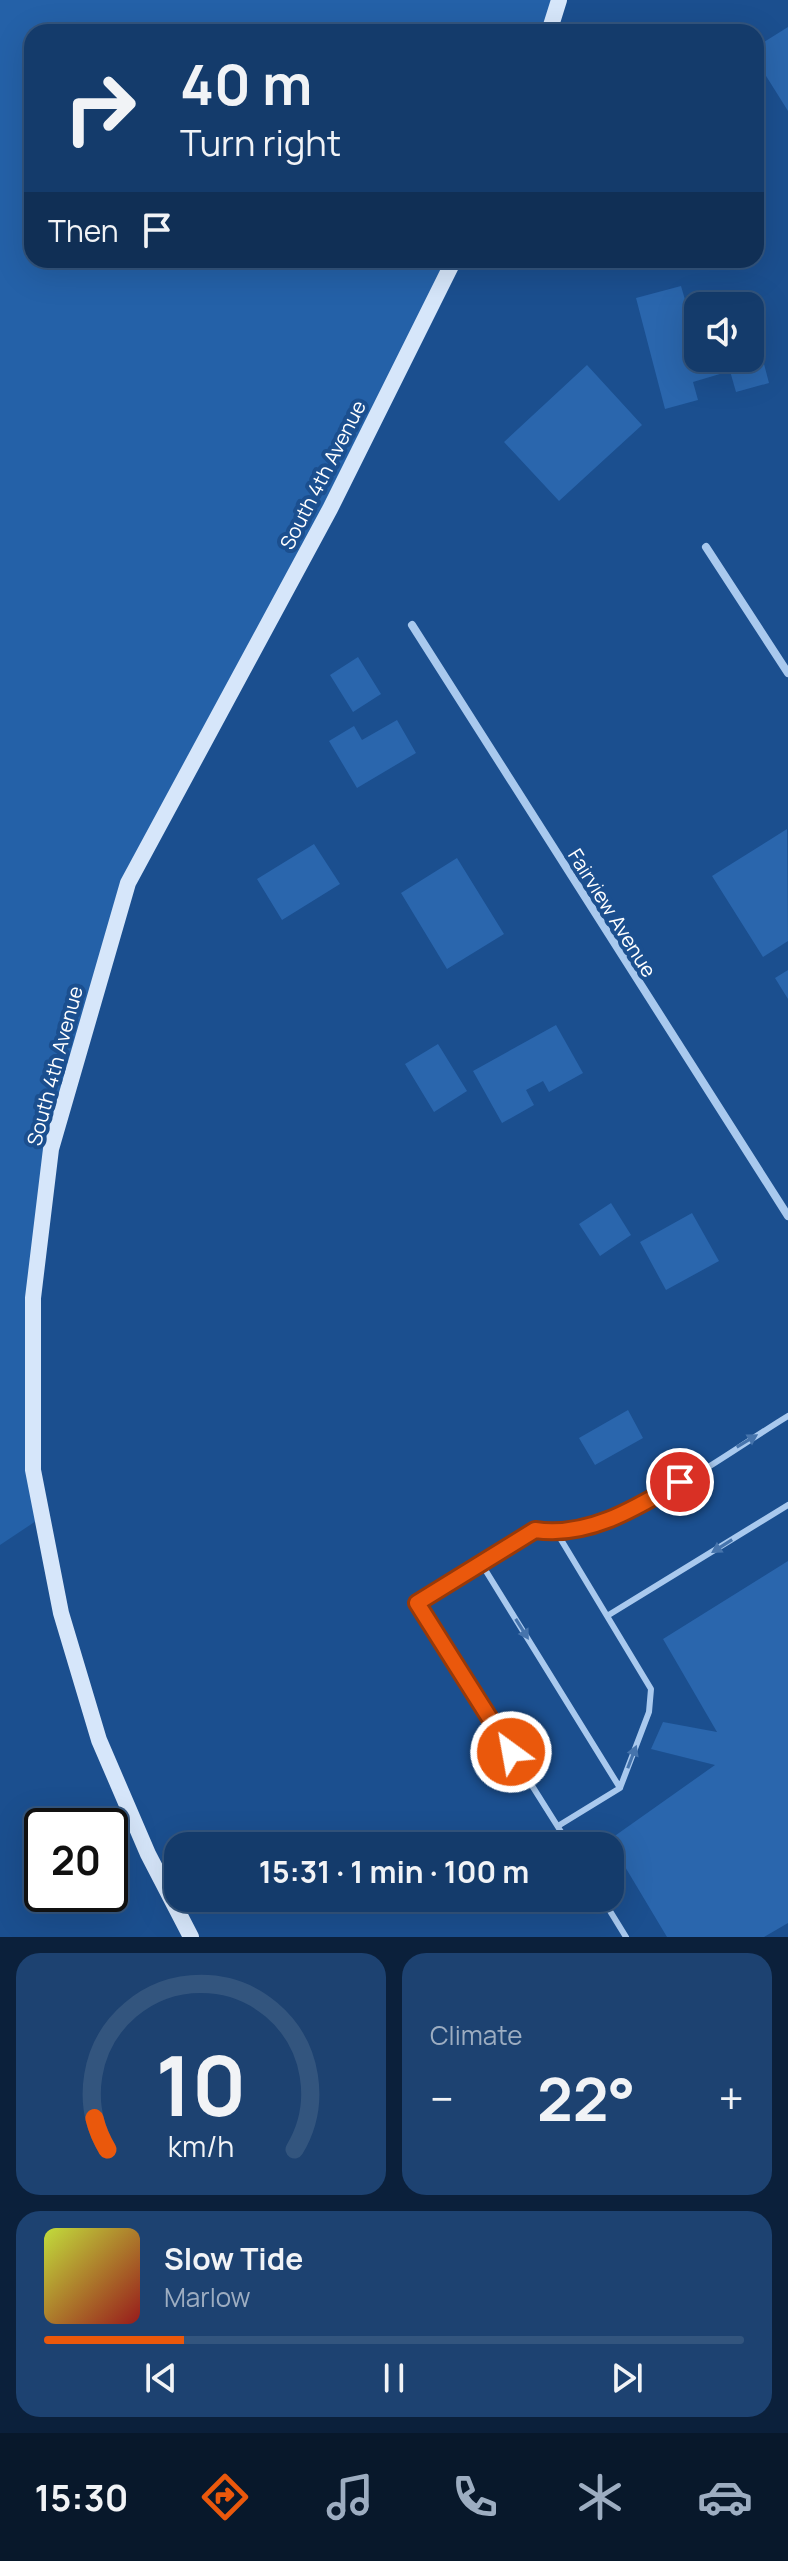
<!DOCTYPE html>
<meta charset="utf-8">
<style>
body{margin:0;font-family:Manrope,sans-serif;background:#1d4271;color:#f1f3f6;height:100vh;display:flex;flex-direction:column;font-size:30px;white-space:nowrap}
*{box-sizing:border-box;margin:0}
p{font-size:26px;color:#9dadc1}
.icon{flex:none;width:44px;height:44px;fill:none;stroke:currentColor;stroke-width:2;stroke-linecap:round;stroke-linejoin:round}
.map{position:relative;height:1937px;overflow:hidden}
.drawer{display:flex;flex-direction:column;gap:16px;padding:16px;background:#0b203b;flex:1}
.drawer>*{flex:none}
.banner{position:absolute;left:24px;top:24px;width:740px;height:244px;border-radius:24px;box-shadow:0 8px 32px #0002,0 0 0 2px #33557e;background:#143b6b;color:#f1f3f6;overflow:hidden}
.controls{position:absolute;left:684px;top:292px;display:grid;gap:16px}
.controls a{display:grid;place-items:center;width:80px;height:80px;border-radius:16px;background:#143b6b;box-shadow:0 8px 32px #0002,0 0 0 2px #33557e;font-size:40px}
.speed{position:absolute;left:24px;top:1808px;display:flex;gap:16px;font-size:40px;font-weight:700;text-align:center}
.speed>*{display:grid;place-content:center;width:104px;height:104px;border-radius:50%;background:#143b6b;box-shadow:0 8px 32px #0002,0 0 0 2px #33557e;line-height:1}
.speed .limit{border:4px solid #111;border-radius:12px;background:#fff;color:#111}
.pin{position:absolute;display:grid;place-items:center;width:68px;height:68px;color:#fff;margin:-34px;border:4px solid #fff;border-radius:50%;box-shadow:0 2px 8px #0007}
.me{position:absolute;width:88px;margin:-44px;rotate:328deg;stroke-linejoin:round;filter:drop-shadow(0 0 6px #0008)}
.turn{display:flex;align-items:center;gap:28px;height:168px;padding:0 24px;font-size:36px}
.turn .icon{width:104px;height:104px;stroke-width:2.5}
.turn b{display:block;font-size:56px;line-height:68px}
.then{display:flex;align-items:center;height:76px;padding:0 24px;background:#0003;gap:16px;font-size:30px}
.big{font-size:60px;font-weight:700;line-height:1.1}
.drawer .tile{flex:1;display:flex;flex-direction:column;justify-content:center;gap:12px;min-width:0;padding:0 28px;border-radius:24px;background:#1d4271}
.drawer .dial{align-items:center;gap:0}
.dial svg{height:208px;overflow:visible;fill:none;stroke:#33557e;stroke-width:7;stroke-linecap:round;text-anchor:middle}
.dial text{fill:#f1f3f6;stroke:none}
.song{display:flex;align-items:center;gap:24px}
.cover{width:96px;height:96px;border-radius:12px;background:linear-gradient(135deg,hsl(70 70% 55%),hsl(0 70% 35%))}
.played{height:8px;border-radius:4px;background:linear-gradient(90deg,#ea580c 20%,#33557e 20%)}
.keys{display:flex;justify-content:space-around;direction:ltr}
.heat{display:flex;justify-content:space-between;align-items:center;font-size:44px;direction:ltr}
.drawer .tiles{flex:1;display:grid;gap:16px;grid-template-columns:1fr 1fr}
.tile:last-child{grid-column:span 2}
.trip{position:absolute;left:164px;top:1832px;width:460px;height:80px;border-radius:24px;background:#143b6b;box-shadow:0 8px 32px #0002,0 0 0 2px #33557e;font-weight:700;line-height:80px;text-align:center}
.dock{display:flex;height:128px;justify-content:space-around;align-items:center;background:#08182b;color:#9dadc1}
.dock .icon{width:56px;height:56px}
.dock .current{color:#ea580c}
.dock b{font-size:36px;color:#f1f3f6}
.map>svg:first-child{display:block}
.green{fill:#2461a8}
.building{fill:#2a66ad}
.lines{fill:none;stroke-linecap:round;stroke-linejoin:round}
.lane{stroke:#a9c9ee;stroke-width:6}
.street{stroke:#a9c9ee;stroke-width:8}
.secondary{stroke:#d6e6fa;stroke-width:16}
.oneway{fill:#4674ac}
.route-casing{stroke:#983908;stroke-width:20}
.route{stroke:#ea580c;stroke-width:14}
.labels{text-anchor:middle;stroke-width:8;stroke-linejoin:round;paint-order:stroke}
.street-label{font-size:20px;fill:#fff;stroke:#1b4f8f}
</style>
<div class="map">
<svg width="788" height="1937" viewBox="0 0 788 1937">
<rect width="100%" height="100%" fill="#1b4f8f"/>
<path class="green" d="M0 0H559L549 32H32V260H454L128 883 51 1149 33 1298 42 1517 0 1545Z"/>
<path class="building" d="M788 27V111L756 60V47Z
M681 286 688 310 698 307V358H750L751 314 769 383 736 392 730 371 693 382 698 400 665 409 636 298Z
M746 294 749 306H706V305Z
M587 365 642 425 559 501 504 442Z
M358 657 381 694 353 712 330 675Z
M397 720 416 753 357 788 329 741 354 726 362 740Z
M787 829 788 941 763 957 712 876Z
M314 844 340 884 282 920 257 879Z
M457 858 504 934 447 969 401 893Z
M788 970V999L775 978Z
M556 1025 583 1073 549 1092 543 1081 526 1090 534 1105 502 1123 473 1071Z
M438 1044 467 1091 434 1112 405 1064Z
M611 1203 631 1235 600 1256 579 1224Z
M692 1213 719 1261 666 1290 640 1242Z
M628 1410 643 1438 595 1465 579 1438Z
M788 1561V1923L764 1937H667L609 1840 715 1765 651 1749 663 1722 717 1732 663 1639Z"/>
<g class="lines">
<path class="lane" d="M557 1533 651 1689 649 1712 620 1788 558 1826
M481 1563 620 1788
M607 1616 788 1505
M570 1846 417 1603 535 1530C613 1541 722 1456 788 1416
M602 1898 626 1937"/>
<path class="street" d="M706 547 788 673
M412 625 788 1216"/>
<path class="secondary" d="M549 32 559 0
M191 1937 148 1854 99 1740 61 1613 33 1470V1298L51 1149 128 883 330 509 454 260"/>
</g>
<defs><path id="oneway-solid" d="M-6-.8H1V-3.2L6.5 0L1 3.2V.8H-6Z" transform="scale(2)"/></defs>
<g class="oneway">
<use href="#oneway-solid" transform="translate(747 1441) rotate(-31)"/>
<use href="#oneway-solid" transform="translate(722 1546) rotate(148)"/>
<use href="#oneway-solid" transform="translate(522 1629) rotate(58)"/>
<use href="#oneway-solid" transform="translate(632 1757) rotate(-69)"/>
</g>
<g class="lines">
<g class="route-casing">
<path id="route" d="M511 1752 417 1603 535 1530C588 1538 636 1508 680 1482"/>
</g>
<use href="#route" class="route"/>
</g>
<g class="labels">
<g class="street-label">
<text transform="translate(323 475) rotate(-63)" y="7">South 4th Avenue</text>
<text transform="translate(612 913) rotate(58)" y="7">Fairview Avenue</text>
<text transform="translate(55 1066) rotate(-75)" y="7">South 4th Avenue</text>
</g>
</g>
</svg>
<div class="controls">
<a><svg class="icon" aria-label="sound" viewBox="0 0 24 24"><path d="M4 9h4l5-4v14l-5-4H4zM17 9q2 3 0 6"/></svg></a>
</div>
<div class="speed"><div class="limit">20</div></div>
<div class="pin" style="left:680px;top:1482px;background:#d93025"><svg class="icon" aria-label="arrive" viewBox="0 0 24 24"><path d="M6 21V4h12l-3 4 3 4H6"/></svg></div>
<svg class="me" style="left:511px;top:1752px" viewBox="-20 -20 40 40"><circle r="17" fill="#ea580c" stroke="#fff" stroke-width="3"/><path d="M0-11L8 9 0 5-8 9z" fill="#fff"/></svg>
<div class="trip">15:31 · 1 min · 100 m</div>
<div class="banner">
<div class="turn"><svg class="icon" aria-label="right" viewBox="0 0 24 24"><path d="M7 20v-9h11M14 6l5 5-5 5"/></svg><div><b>40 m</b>Turn right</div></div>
<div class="then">Then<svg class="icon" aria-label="arrive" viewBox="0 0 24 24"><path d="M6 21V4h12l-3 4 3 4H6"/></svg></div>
</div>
</div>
<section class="drawer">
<div class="tiles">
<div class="tile dial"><svg viewBox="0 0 100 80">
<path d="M14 69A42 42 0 1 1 86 69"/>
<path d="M14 69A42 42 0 0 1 9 57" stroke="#ea580c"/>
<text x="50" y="56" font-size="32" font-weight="700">10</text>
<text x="50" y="72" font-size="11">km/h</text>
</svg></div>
<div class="tile"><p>Climate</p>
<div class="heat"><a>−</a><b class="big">22°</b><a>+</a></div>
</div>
<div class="tile">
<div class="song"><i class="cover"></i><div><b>Slow Tide</b><p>Marlow</p></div></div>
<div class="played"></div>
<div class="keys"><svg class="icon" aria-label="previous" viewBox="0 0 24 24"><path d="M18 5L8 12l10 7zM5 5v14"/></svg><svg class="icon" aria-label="pause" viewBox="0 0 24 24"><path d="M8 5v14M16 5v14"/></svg><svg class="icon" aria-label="next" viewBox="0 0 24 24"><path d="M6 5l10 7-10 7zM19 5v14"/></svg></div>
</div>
</div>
</section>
<nav class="dock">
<b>15:30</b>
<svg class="icon current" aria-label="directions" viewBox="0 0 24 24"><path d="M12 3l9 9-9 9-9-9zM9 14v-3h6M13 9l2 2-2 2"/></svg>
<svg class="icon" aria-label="music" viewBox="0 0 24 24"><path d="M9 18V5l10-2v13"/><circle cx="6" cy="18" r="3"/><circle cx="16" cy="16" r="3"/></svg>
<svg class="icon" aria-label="phone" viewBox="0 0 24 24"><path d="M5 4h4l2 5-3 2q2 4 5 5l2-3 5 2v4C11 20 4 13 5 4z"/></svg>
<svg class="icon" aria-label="climate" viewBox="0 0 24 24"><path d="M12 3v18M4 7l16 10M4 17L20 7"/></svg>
<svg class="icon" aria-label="car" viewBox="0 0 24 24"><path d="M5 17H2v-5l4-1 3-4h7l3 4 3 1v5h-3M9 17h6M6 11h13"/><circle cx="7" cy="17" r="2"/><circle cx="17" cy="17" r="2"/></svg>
</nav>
